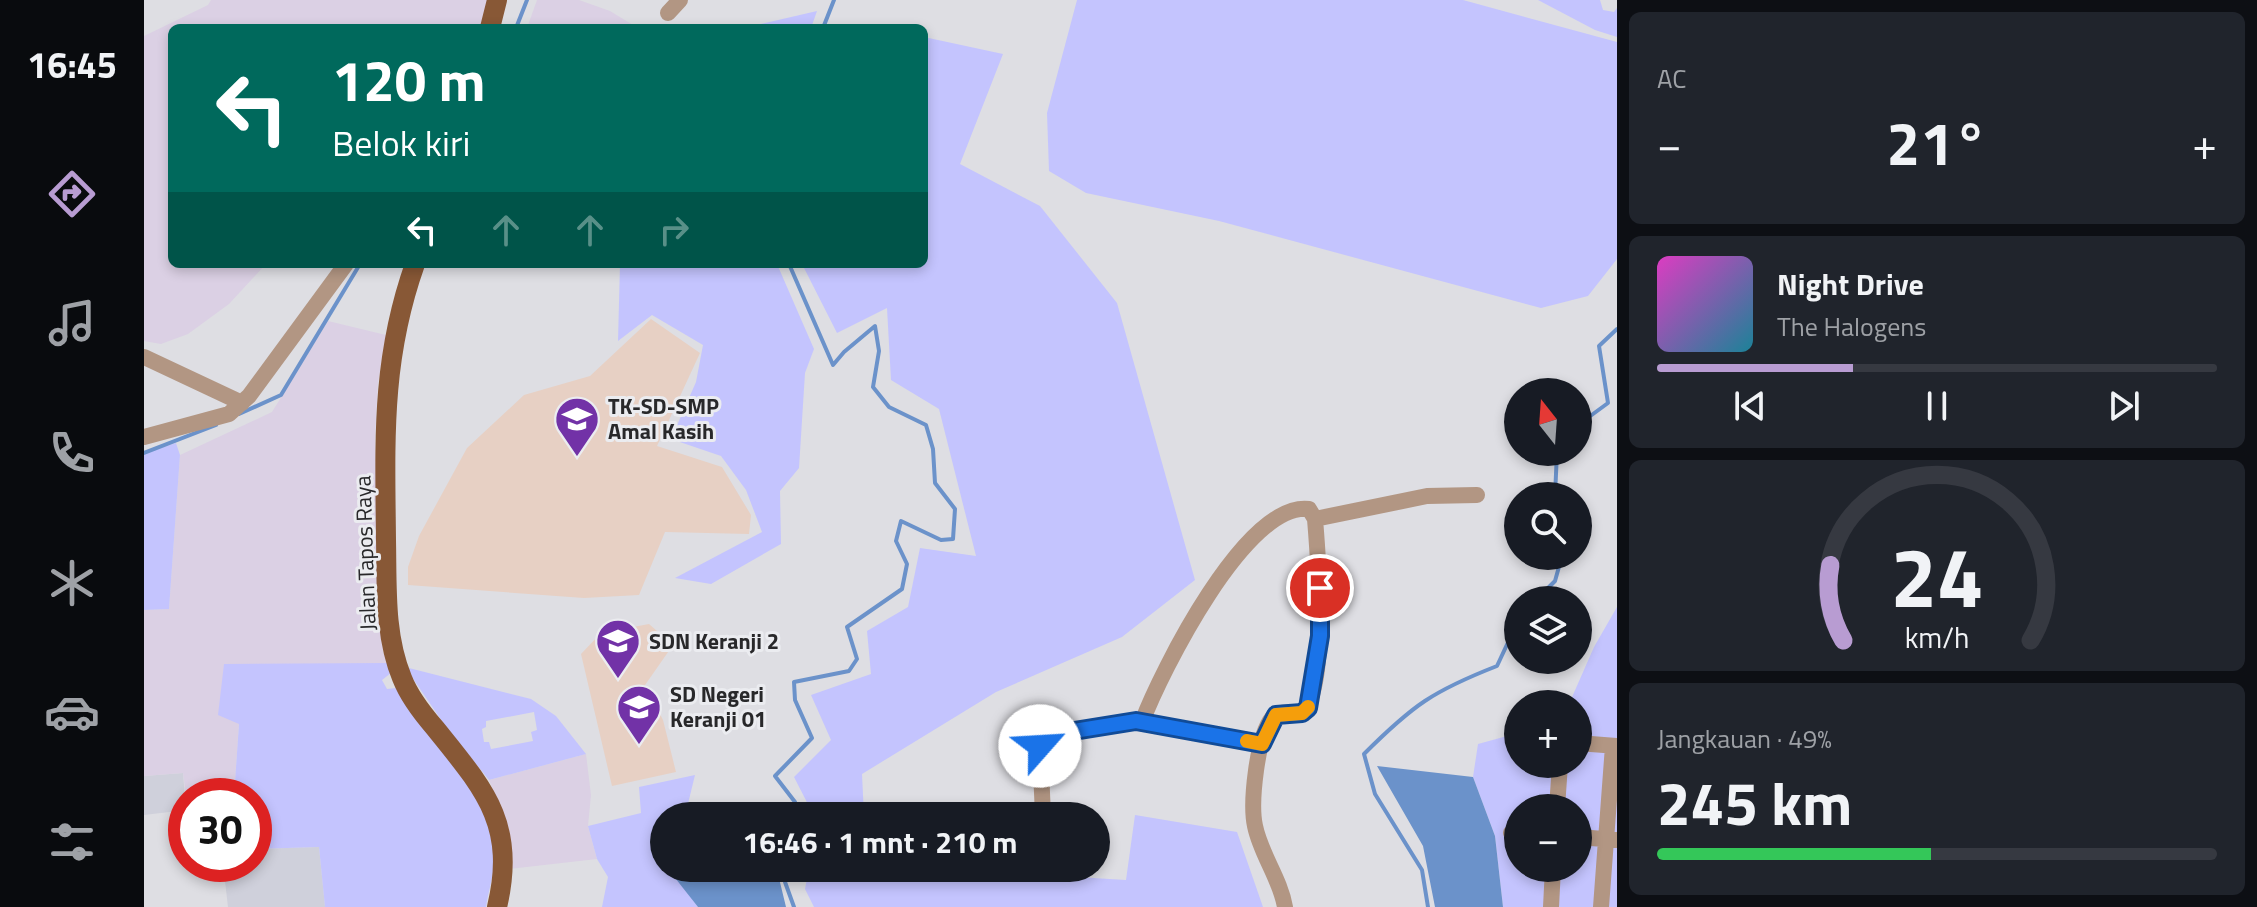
<!DOCTYPE html>
<html lang="id">
<meta charset="utf-8">
<style>
body{margin:0;font-family:"Titillium Web",sans-serif;background:#20242c;color:#f1f3f6;height:100vh;display:flex;flex-direction:column;font-size:30px;white-space:nowrap}
*{box-sizing:border-box;margin:0}
p{font-size:26px;color:#9ea1a6}
.icon{flex:none;width:44px;height:44px;fill:none;stroke:currentColor;stroke-width:2;stroke-linecap:round;stroke-linejoin:round}
.map{position:relative;flex:1;overflow:hidden}
.details{display:flex;flex-direction:column;gap:12px;padding:12px;background:#0d0f14;width:640px}
.details>*{flex:none}
.top-card{position:absolute;left:24px;top:24px;width:760px;height:244px;border-radius:12px;box-shadow:0 4px 12px #0003;background:#00695c;color:#fff;overflow:hidden}
.needle{width:52px;rotate:343deg}
.controls{position:absolute;left:1360px;top:378px;display:grid;gap:16px}
.controls a{display:grid;place-items:center;width:88px;height:88px;border-radius:50%;background:#171b24;box-shadow:0 4px 12px #0003;font-size:40px}
.speed{position:absolute;left:24px;top:778px;display:flex;gap:16px;font-size:40px;font-weight:700;text-align:center}
.speed>*{display:grid;place-content:center;width:104px;height:104px;border-radius:50%;background:#171b24;box-shadow:0 4px 12px #0003;line-height:1}
.speed .limit{border:12px solid #d22;background:#fff;color:#111}
.pin{position:absolute;display:grid;place-items:center;width:68px;height:68px;color:#fff;margin:-34px;border:4px solid #fff;border-radius:50%;box-shadow:0 2px 8px #0007}
.me{position:absolute;width:88px;margin:-44px;rotate:64deg;stroke-linejoin:round;filter:drop-shadow(0 0 6px #0008)}
.turn{display:flex;align-items:center;gap:28px;height:168px;padding:0 32px;font-size:36px}
.turn .icon{width:104px;height:104px;stroke-width:2.5}
.turn b{display:block;font-size:56px;line-height:68px}
.lanes{display:flex;align-items:center;height:76px;padding:0 32px;background:#0003;justify-content:center;gap:40px;direction:ltr}
.lanes .off{opacity:.35}
.big{font-size:60px;font-weight:700;line-height:1.1}
.details .widget{flex:1;display:flex;flex-direction:column;justify-content:center;gap:12px;min-width:0;padding:0 28px;border-radius:12px;background:#20242c}
.details .dial{align-items:center;gap:0}
.dial svg{height:208px;overflow:visible;fill:none;stroke:#363941;stroke-width:7;stroke-linecap:round;text-anchor:middle}
.dial text{fill:#f1f3f6;stroke:none}
.song{display:flex;align-items:center;gap:24px}
.cover{width:96px;height:96px;border-radius:12px;background:linear-gradient(135deg,hsl(310 70% 55%),hsl(190 70% 35%))}
.played{height:8px;border-radius:4px;background:linear-gradient(90deg,#b89cd2 35%,#363941 35%)}
.keys{display:flex;justify-content:space-around;direction:ltr}
.heat{display:flex;justify-content:space-between;align-items:center;font-size:44px;direction:ltr}
.charge{height:12px;border-radius:6px;background:linear-gradient(90deg,#34c759 49%,#363941 0)}
.trip{position:absolute;left:506px;top:802px;width:460px;height:80px;border-radius:40px;background:#171b24;box-shadow:0 4px 12px #0003;font-weight:700;line-height:80px;text-align:center}
main{display:flex;flex:1;min-height:0}
.tabs{display:flex;flex-direction:column;width:144px;justify-content:space-around;align-items:center;background:#090b0e;color:#9ea1a6}
.tabs .icon{width:56px;height:56px}
.tabs .active{color:#b89cd2}
.tabs b{font-size:36px;color:#f1f3f6}
.map>svg:first-child{display:block}
.built{fill:#cfd0db}
.industrial{fill:#dbd0e4}
.education{fill:#e7d0c4}
.green{fill:#c4c4fe;fill-rule:evenodd}
.water{fill:#6b92ca}
.lines{fill:none;stroke-linecap:round;stroke-linejoin:round}
.stream{stroke:#6b92ca;stroke-width:4}
.minor{stroke:#b29683;stroke-width:16}
.major{stroke:#885836;stroke-width:20}
.route-casing{stroke:#114b97;stroke-width:20}
.route{stroke:#1a73e8;stroke-width:14}
.slow{stroke:#f59e0b;stroke-width:14}
.labels{text-anchor:middle;stroke-width:6;stroke-linejoin:round;paint-order:stroke}
.poi-label{font-size:22px;font-weight:bold;fill:#28282a;stroke:#ebecf0;text-anchor:start}
.street-label{font-size:22px;fill:#28282a;stroke:#ebecf0}
</style>
<main>
<nav class="tabs">
<b>16:45</b>
<svg class="icon active" aria-label="directions" viewBox="0 0 24 24"><path d="M12 3l9 9-9 9-9-9zM9 14v-3h6M13 9l2 2-2 2"/></svg>
<svg class="icon" aria-label="music" viewBox="0 0 24 24"><path d="M9 18V5l10-2v13"/><circle cx="6" cy="18" r="3"/><circle cx="16" cy="16" r="3"/></svg>
<svg class="icon" aria-label="phone" viewBox="0 0 24 24"><path d="M5 4h4l2 5-3 2q2 4 5 5l2-3 5 2v4C11 20 4 13 5 4z"/></svg>
<svg class="icon" aria-label="climate" viewBox="0 0 24 24"><path d="M12 3v18M4 7l16 10M4 17L20 7"/></svg>
<svg class="icon" aria-label="car" viewBox="0 0 24 24"><path d="M5 17H2v-5l4-1 3-4h7l3 4 3 1v5h-3M9 17h6M6 11h13"/><circle cx="7" cy="17" r="2"/><circle cx="17" cy="17" r="2"/></svg>
<svg class="icon" aria-label="filters" viewBox="0 0 24 24"><path d="M4 7h16M4 17h16"/><circle cx="9" cy="7" r="2"/><circle cx="15" cy="17" r="2"/></svg>
</nav>
<div class="map">
<svg width="1473" height="907" viewBox="0 0 1473 907">
<rect width="100%" height="100%" fill="#dedee3"/>
<path class="built" d="M39 773 42 810 0 815V776Z
M175 847 181 907H84L79 864H110V849Z"/>
<path class="industrial" d="M67 0H346L338 28H28V264H122L85 304 44 334 17 344 0 341V36L64 5Z
M393 0H435L466 11 494 28H383Z
M184 321 242 335 234 383 231 438 239 652 244 663 95 723 90 796H42L39 773 0 776V610L25 609 36 455 128 412Z
M442 754 447 795 444 826 453 859 365 869 352 798 345 780Z"/>
<path class="education" d="M507 319 556 353 513 446 578 467 607 515 605 534 521 532 495 595 440 598 264 585V567L275 536 323 448 380 395 446 376Z
M505 624 529 645 485 708 512 706 519 720 532 772 468 786 437 654 457 633Z"/>
<path class="green" d="M933 0H1319L1473 42V259L1444 296 1397 308 1075 221 942 193 905 171 903 113Z
M1394 0H1456L1459 10 1470 12 1473 8V37L1451 30Z
M673 11 667 28H600Z
M780 37 859 54 816 164 896 206 973 303 1051 580 978 637 852 692 718 774 720 816H670L650 777 687 740 667 695 727 674 723 631 764 607 776 548 832 556 795 409 747 380 743 308 693 333 658 264H780Z
M476 264H633L670 349 661 373 655 468 636 491 637 544 567 584 531 578 618 532 602 490 577 456 527 439 552 382 559 345 508 315 474 341Z
M32 443 36 455 25 609 0 610V453Z
M1473 607V907H1359L1351 836 1329 777 1334 744 1374 733V764H1434V704H1425L1450 647ZM1374 808H1434V868H1374Z
M244 663 247 673 238 680 243 689 252 688C284 742 356 795 350 864 349 878 344 893 342 907H181L175 847 110 849V796H90L95 724 74 715 80 664Z
M261 667 387 699 412 716 442 754 345 780 300 724ZM390 712 393 730 387 732 389 741 347 749 345 742H340L338 729 342 727V721Z
M551 775 541 816H520V868H525L554 907H458L464 877 453 859 444 826 497 813 495 787Z
M991 815 1093 832 1119 907H670L661 889 665 868H785L982 880Z"/>
<path class="water" d="M1233 766 1329 777 1351 836 1359 907H1291L1279 846Z
M583 868 585 872 634 874 642 907H554L524 869Z"/>
<g class="lines">
<path class="stream" d="M372 28 383 0
M679 28 690 0
M645 264 689 365 700 352 731 326 735 351 729 387 745 407 782 425 789 449 791 483 811 509 809 539 797 540 757 521 752 541 763 564 758 589 703 627 713 659 705 671 650 682 651 700 668 738 631 776 651 802 654 816
M95 414 137 395 216 264
M1434 425 1464 403 1455 346 1473 329
M0 453 72 425
M1411 496 1413 452
M1392 600 1411 581 1418 556
M648 868 641 882 650 907
M1284 907 1278 870 1231 794 1220 754C1269 705 1289 691 1353 666L1374 621"/>
<path class="minor" d="M524 13 536 0
M0 357 98 403
M0 437 85 414 105 396 202 264
M1171 519 1283 496 1333 495
M998 722C1017 672 1102 501 1165 509L1171 519C1174 555 1185 691 1158 713 1149 713 1135 710 1128 718 1113 737 1106 803 1111 826 1117 855 1136 878 1141 907
M1434 743 1473 746
M1413 808 1416 764
M770 816H814
M899 816 896 746 905 735 992 721 1118 744
M1367 833 1374 834
M1434 837 1473 840
M1407 907 1409 868
M1457 907 1469 746"/>
<path class="major" d="M346 28 353 0
M271 264C237 360 241 440 242 540 243 585 240 635 258 678 265 696 278 713 291 728 340 789 373 824 353 907"/>
</g>
<g class="lines">
<g class="route-casing">
<path id="route" d="M896 746 905 735 992 721 1118 744 1132 715 1158 713 1164 708 1176 636V588"/>
</g>
<use href="#route" class="route"/>
<path class="slow" d="M1103 741 1118 744 1132 715 1158 713 1164 707"/>
</g>
<defs>
<g id="school-pin" transform="scale(2.3)"><path d="M0 17L-7.5 6A9.5 9.5 0 1 1 7.5 6Z" fill="#7232a7" stroke="#ebecf0"/><path d="M0-5L7-2L0 1L-7-2ZM-4 1L0 2.5L4 1V4Q0 6-4 4Z" fill="#fff"/></g>
</defs>
<g fill-rule="evenodd">
<use href="#school-pin" x="433" y="419"/>
<use href="#school-pin" x="474" y="641"/>
<use href="#school-pin" x="495" y="707"/>
</g>
<g class="labels">
<g class="poi-label">
<text x="464" y="414">TK-SD-SMP<tspan x="464" dy="25">Amal Kasih</tspan></text>
<text x="505" y="649">SDN Keranji 2</text>
<text x="526" y="702">SD Negeri<tspan x="526" dy="25">Keranji 01</tspan></text>
</g>
<g class="street-label">
<text transform="translate(221 553) rotate(-92)" y="8">Jalan Tapos Raya</text>
</g>
</g>
</svg>
<div class="controls">
<a><svg class="needle" viewBox="-14 -14 28 28"><path d="M0-13l5 13h-10z" fill="#e53935"/><path d="M0 13l5-13h-10z" fill="#9ea1a6"/></svg></a>
<a><svg class="icon" aria-label="search" viewBox="0 0 24 24"><circle cx="10" cy="10" r="6"/><path d="M15 15l6 6"/></svg></a>
<a><svg class="icon" aria-label="layers" viewBox="0 0 24 24"><path d="M12 4l9 5-9 5-9-5zM3 14l9 5 9-5"/></svg></a>
<a>+</a>
<a>−</a>
</div>
<div class="speed"><div class="limit">30</div></div>
<div class="pin" style="left:1176px;top:588px;background:#d93025"><svg class="icon" aria-label="arrive" viewBox="0 0 24 24"><path d="M6 21V4h12l-3 4 3 4H6"/></svg></div>
<svg class="me" style="left:896px;top:746px" viewBox="-20 -20 40 40"><circle r="19" fill="#fff"/><path d="M0-13L10 11 0 6-10 11z" fill="#1a73e8"/></svg>
<div class="trip">16:46 · 1 mnt · 210 m</div>
<div class="top-card">
<div class="turn"><svg class="icon" aria-label="left" viewBox="0 0 24 24"><path d="M17 20v-9H6M10 6l-5 5 5 5"/></svg><div><b>120 m</b>Belok kiri</div></div>
<div class="lanes"><svg class="icon" aria-label="left" viewBox="0 0 24 24"><path d="M17 20v-9H6M10 6l-5 5 5 5"/></svg><svg class="icon off" aria-label="ahead" viewBox="0 0 24 24"><path d="M12 20V5M6 11l6-6 6 6"/></svg><svg class="icon off" aria-label="ahead" viewBox="0 0 24 24"><path d="M12 20V5M6 11l6-6 6 6"/></svg><svg class="icon off" aria-label="right" viewBox="0 0 24 24"><path d="M7 20v-9h11M14 6l5 5-5 5"/></svg></div>
</div>
</div>
<section class="details">
<div class="widget"><p>AC</p>
<div class="heat"><a>−</a><b class="big">21°</b><a>+</a></div>
</div>
<div class="widget">
<div class="song"><i class="cover"></i><div><b>Night Drive</b><p>The Halogens</p></div></div>
<div class="played"></div>
<div class="keys"><svg class="icon" aria-label="previous" viewBox="0 0 24 24"><path d="M18 5L8 12l10 7zM5 5v14"/></svg><svg class="icon" aria-label="pause" viewBox="0 0 24 24"><path d="M8 5v14M16 5v14"/></svg><svg class="icon" aria-label="next" viewBox="0 0 24 24"><path d="M6 5l10 7-10 7zM19 5v14"/></svg></div>
</div>
<div class="widget dial"><svg viewBox="0 0 100 80">
<path d="M14 69A42 42 0 1 1 86 69"/>
<path d="M14 69A42 42 0 0 1 9 40" stroke="#b89cd2"/>
<text x="50" y="56" font-size="32" font-weight="700">24</text>
<text x="50" y="72" font-size="11">km/h</text>
</svg></div>
<div class="widget"><p>Jangkauan · 49%</p><b class="big">245 km</b><div class="charge"></div></div>
</section>
</main>
